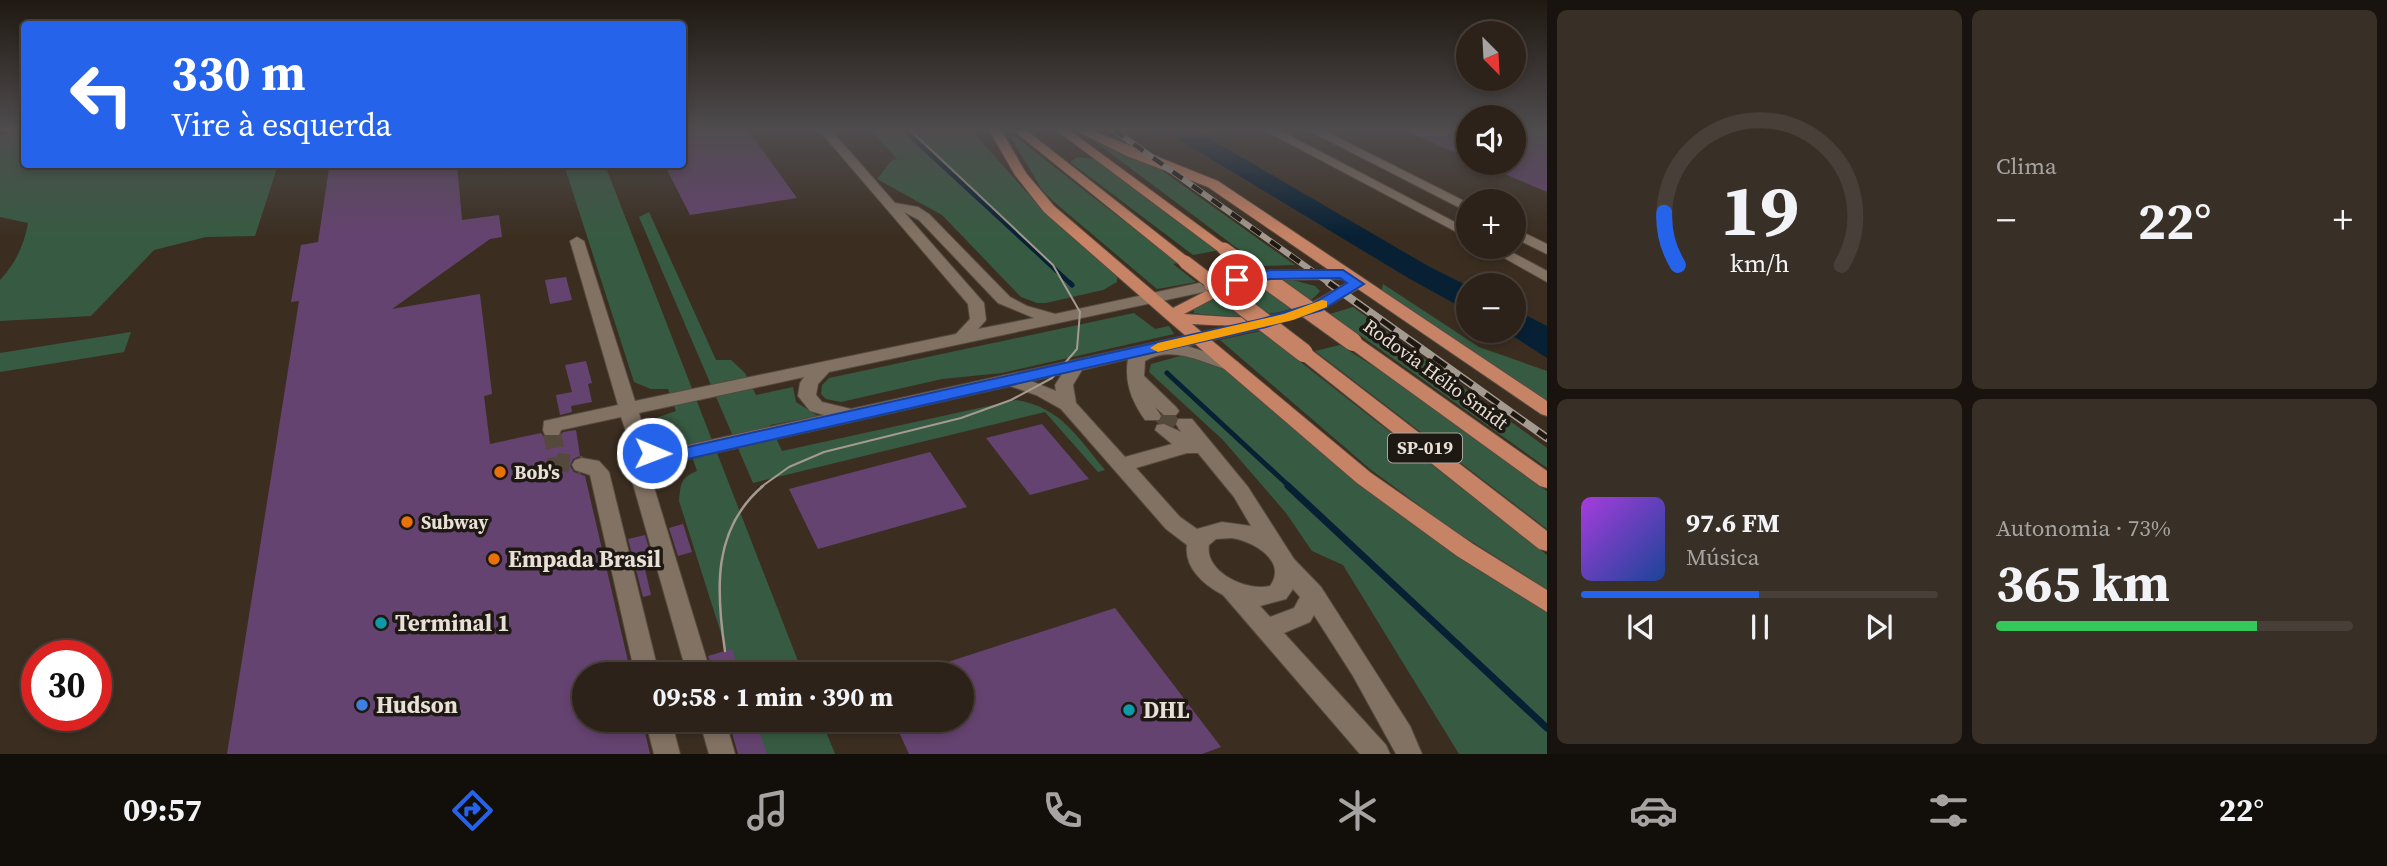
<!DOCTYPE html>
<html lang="pt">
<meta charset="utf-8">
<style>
body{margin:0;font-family:"Source Serif 4",serif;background:#382f26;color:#f1f3f6;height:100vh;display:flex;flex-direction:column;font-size:26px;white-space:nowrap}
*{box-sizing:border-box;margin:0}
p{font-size:23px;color:#a6a4a2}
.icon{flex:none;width:38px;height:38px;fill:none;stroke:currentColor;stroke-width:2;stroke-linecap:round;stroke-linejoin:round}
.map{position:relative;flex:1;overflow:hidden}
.panel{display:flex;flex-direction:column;gap:10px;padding:10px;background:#18130e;width:840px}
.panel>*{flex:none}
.hud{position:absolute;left:21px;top:21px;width:665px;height:147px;border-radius:7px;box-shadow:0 4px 10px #0003,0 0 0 2px #483f38;background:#2563eb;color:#fff;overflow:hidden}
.needle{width:46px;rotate:156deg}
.fabs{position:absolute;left:1456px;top:21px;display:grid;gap:14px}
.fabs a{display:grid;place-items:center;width:70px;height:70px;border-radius:50%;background:#2c2219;box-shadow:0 4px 10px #0003,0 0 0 2px #483f38;font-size:35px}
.speed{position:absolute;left:21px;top:640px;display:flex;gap:14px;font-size:35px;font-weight:700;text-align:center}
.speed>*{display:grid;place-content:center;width:91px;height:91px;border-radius:50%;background:#2c2219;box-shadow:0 4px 10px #0003,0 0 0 2px #483f38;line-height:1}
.speed .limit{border:10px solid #d22;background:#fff;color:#111}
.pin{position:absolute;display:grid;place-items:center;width:60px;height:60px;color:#fff;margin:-30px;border:4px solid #fff;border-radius:50%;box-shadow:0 2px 7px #0007}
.me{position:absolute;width:77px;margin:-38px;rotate:91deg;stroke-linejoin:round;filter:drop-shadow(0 0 5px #0008)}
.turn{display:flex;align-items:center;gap:24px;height:147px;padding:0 35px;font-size:32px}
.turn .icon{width:91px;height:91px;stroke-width:2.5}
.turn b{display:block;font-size:49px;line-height:60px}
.big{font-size:52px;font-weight:700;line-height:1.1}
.panel .widget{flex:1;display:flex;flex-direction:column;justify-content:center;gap:10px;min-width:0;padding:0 24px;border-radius:10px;background:#382f26}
.panel .dial{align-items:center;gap:0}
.dial svg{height:182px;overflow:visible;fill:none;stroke:#483f38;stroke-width:7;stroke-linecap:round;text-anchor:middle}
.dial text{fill:#f1f3f6;stroke:none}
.song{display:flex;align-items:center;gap:21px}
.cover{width:84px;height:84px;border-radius:10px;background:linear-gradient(135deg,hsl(280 70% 55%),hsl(220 70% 35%))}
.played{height:7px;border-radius:4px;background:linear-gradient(90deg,#2563eb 50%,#483f38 50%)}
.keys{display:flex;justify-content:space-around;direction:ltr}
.heat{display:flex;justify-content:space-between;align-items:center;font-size:38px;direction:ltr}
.charge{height:10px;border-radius:5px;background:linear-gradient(90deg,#34c759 73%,#483f38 0)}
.panel .tiles{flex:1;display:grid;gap:10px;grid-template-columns:repeat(2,1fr)}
.trip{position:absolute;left:572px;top:662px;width:402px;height:70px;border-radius:35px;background:#2c2219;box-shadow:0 4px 10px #0003,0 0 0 2px #483f38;font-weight:700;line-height:70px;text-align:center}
.tab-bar{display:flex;height:112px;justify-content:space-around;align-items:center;background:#120e0a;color:#a6a4a2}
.tab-bar .icon{width:49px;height:49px}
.tab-bar .selected{color:#2563eb}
.tab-bar b{font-size:32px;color:#f1f3f6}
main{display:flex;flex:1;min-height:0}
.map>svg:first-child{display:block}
.green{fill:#375b42}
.water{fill:#072034}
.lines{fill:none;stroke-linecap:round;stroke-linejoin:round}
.stream-far2{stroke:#072034;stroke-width:4.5}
.stream-far1{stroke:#072034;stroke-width:5}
.stream{stroke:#072034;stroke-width:7}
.canal{fill:#072034;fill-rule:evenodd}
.building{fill:#654370}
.minor-tunnel{stroke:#55493c;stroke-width:18;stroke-dasharray:18 9;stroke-linecap:butt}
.minor-casing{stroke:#554a3f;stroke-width:2}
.secondary-casing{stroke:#554a3f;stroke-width:2}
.primary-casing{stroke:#554a3f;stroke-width:2}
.minor{fill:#827263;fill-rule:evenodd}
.secondary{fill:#827263;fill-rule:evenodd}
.primary{fill:#c68365;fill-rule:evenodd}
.tram-far1{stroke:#a49a90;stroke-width:2}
.tram{stroke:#a49a90;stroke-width:2.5}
.rail-far1-casing{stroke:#a49a90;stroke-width:6}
.rail-casing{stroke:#a49a90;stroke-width:8}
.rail-far1{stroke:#1e1812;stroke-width:4.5;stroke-dasharray:12;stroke-linecap:butt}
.rail{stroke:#1e1812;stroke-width:5;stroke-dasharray:16;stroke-linecap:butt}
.primary-bridge-far1-casing{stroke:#554a3f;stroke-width:15;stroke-linecap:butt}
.primary-bridge-casing{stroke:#554a3f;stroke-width:20;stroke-linecap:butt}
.primary-bridge-far1{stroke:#c68365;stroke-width:13}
.primary-bridge{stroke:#c68365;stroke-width:18}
.route{fill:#2563eb;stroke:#184099;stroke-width:2}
.slow{fill:#f59e0b}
.food-dot{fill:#e8710a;stroke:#1e1812;stroke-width:2.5}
.culture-dot{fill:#0f9aa8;stroke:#1e1812;stroke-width:2.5}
.shop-dot{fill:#3f7fe0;stroke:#1e1812;stroke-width:2.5}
.labels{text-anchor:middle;stroke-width:7;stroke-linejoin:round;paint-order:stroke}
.shield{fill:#1e1812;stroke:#aba39c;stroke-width:2}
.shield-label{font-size:18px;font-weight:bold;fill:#e8dfd7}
.street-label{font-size:19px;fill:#e8dfd7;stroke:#1e1812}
.poi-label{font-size:19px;font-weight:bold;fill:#e8dfd7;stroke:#1e1812;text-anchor:start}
.near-poi-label{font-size:23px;font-weight:bold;fill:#e8dfd7;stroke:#1e1812;text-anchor:start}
</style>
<main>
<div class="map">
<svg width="1547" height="754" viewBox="0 0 1547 754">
<rect width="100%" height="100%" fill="#3b2e21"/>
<path class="green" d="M871 130H971L1039 206 1111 267 1117 276V282L1103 290 1046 303H1037L1021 297 942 215 877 179 892 160 897 159Z
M24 131V164L278 165 255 236 206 237 154 250 91 316 0 321V280C16 263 24 245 28 223L0 217V136Z
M1010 136 1016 137 1178 263 1173 264 1196 282 1157 289 1054 202 1042 190Z
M1090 138 1153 164 1295 265 1261 266Z
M1077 157 1094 159 1220 250 1193 255 1070 162Z
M564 165H605L803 674H734L679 501C681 483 680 478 697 471L688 445C671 448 659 448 647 434L653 419 676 411 668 389H651L634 382Z
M649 212 716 360H731L745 373 756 395 793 387 796 402 818 416 770 425 782 451 1016 400C1061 407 1078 438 1105 470L1098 472 1045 412 753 483 639 217Z
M1289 279 1315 286 1320 291C1299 320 1225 318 1194 313V308C1224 289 1253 283 1289 279Z
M1383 284 1479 347 1547 371V401L1381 293Z
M1353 307 1547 448V468L1330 314Z
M1134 313 1155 329 1169 326 1174 334 1002 373 942 379 841 402 826 399 821 394 822 385 829 378Z
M1261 331 1547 555V589L1450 528 1370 469 1220 340Z
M131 332 124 352 0 372V353Z
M1340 345 1406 387 1547 491V529L1315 351Z
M1180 356C1197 357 1214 361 1228 371L1547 610V754H1459L1343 565 1312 551 1286 513 1223 440 1149 372 1151 364Z
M749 719H821L835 754H760Z"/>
<path class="water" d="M1163 130H1195L1428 266 1468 286V311L1410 279Z
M1514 309 1547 326V358L1505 331H1514Z"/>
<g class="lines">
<path class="stream-far2" d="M904 130 1072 285"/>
<path class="stream-far1" d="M1070 283 1072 285
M1167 373 1290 487"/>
<path class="stream" d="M1288 486 1547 728"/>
<path class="canal" d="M0 130H16L0 136Z"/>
</g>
<path class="building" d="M682 130H748L797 198 690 215 664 164H682Z
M1404 130H1468V158Z
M1514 130H1547V192L1479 163H1514Z
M355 164H457L462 220 499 215 502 237 490 239 392 309 480 294 492 394 484 396 490 444 541 433 545 438H559L563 432 576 430 580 456 573 459 570 466 574 472 585 476 631 674H584V719H642L650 754H227L299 301 291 302 301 245 318 242 329 168Z
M566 277 572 300 550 304 545 280Z
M586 361 592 383 588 384 592 402 571 406 572 412 560 415 556 395 572 392 565 365Z
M1042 424 1089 479 1030 495 986 438Z
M930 452 967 507 818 549 789 489Z
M683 524 692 552 678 556 669 528Z
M645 535 653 562 644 565 651 595 643 597 628 539Z
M1115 608 1221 747 1202 754H909L893 719H962V674H921L920 671Z
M732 649 740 674H713L708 656Z
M728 719H755L767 754H738Z"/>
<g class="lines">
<path class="minor-tunnel" d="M1161 414 1174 427
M552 430 557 462 582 465"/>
<g class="minor-casing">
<path id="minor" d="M819 130H831L895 203 918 207 929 214 1010 297 1027 306 1055 314 1227 277 1235 282 1227 287 829 372 818 384 816 395 822 402 851 409 1275 316 1281 318 1283 321 1281 324 1187 346 1238 362 1241 366 1238 370 1232 371C1204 364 1174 344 1145 361L1144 376 1176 407 1179 411 1176 415H1164L1155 407 1161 416 1159 420H1145C1132 401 1124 383 1128 359L1082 370 1073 385 1076 403 1125 457 1172 444 1155 430 1157 425 1164 424 1181 432 1176 424 1178 419H1192L1248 487 1294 559 1321 587 1410 726 1422 754H1396L1353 676 1314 615 1310 622 1284 633 1386 745 1390 754H1360L1223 595C1204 585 1184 568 1187 545L1166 529 1061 409 1036 395 1010 386 671 463 658 474 653 484 711 674H687L633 484 643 465 650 459 631 446 621 417 561 430 559 435H545L543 430 544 421 618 405 570 241 577 237 584 241 635 401 956 334 970 319 968 304ZM904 212 919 220 998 303 1034 318 978 329 986 320 984 303ZM1062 374 1055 385 1056 391 1031 381ZM804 377 800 383 798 396 810 411 824 415 665 450 646 438 639 413ZM1187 453H1198L1234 497 1251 526 1222 522 1197 529 1180 517 1136 468ZM1232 538C1253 541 1288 561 1270 586 1247 592 1204 572 1209 545L1216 539ZM1293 589 1300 597 1294 608 1270 617 1260 606 1286 599Z
M582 458 599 461 609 472 659 674H635L590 475 575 470 572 465 575 460Z
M645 719H671L680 754H654Z
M699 719H725L735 754H709Z"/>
</g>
<g class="secondary-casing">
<path id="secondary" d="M1264 130H1279L1468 229V238Z
M1308 130H1323L1468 203V212Z
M1514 228 1547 244V254L1514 238Z
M1485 247H1502L1547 271V282Z"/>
</g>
<g class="primary-casing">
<path id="primary" d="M989 130H1001L1026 173 1054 206 1173 308 1237 275 1271 270H1329L1208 187 1127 156 1075 130H1091L1218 181 1547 401V416L1541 414 1358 289C1294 328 1265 328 1192 324L1371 473 1473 544 1547 590V612L1457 556 1357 483 1165 318 1044 212 1015 175ZM1342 279 1348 282C1330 292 1313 304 1294 310 1260 322 1219 316 1184 314L1241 284 1271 280Z
M1013 130H1026L1190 259 1192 262 1190 265H1180Z
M1056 130H1069L1231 249 1229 252H1219Z
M1353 337 1359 338 1547 471V488L1540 486 1347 346 1345 342 1347 338Z
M1304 348 1310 349 1547 531V551L1539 549 1298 357 1296 353Z"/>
</g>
<use href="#minor" class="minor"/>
<use href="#secondary" class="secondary"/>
<use href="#primary" class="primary"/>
<path class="tram-far1" d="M761 487 789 467 824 452 961 418 1011 400 1052 378 1077 349 1080 312 1053 265 910 130"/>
<path class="tram" d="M725 651C716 591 712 529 763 486"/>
<g class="rail-far1-casing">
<path id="rail-far1" d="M1114 130 1332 285"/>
</g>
<g class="rail-casing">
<path id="rail" d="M1329 283 1547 438"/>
</g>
<use href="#rail-far1" class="rail-far1"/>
<use href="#rail" class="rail"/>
<g class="primary-bridge-far1-casing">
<path id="primary-bridge-far1" d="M1224 249 1274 285
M1185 262 1215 285"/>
</g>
<g class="primary-bridge-casing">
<path id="primary-bridge" d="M1213 283 1304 353
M1271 283 1353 342"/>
</g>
<use href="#primary-bridge-far1" class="primary-bridge-far1"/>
<use href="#primary-bridge" class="primary-bridge"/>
</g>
<linearGradient id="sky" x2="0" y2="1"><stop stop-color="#201912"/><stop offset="0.55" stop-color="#4f4c4e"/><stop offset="1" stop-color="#4f4c4e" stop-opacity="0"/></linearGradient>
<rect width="1547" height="236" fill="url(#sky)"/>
<path class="route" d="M1271 270H1343L1364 284 1322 310 1266 327 679 461 666 464 645 457 643 453 645 448C656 445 667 451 679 449L1262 319 1312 304 1347 283 1340 278 1271 279 1237 284 1231 280 1237 276Z"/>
<path class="slow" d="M1322 300 1327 301V307L1293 320 1158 352 1150 348 1158 343 1284 314Z"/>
<g class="food-dot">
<circle cx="500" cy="472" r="7"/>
<circle cx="407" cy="522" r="7"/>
<circle cx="494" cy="559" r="7"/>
</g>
<g class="culture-dot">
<circle cx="381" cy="623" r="7"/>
<circle cx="1129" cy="710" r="7"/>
</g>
<circle class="shop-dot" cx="362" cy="705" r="7"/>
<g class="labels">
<rect class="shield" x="1388" y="433.5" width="74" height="29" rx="5"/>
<g class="shield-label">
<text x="1425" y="454">SP-019</text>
</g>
<g class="street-label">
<text transform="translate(1436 374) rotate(36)" y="7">Rodovia Hélio Smidt</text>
</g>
<g class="poi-label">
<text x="514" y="479">Bob's</text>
<text x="421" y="529">Subway</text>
</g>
<g class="near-poi-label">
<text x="508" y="567">Empada Brasil</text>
<text x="395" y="631">Terminal 1</text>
<text x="376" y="713">Hudson</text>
<text x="1143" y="718">DHL</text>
</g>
</g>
</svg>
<div class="fabs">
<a><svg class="needle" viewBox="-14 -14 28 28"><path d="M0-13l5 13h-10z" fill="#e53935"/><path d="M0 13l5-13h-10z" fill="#a6a4a2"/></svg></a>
<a><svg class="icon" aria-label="sound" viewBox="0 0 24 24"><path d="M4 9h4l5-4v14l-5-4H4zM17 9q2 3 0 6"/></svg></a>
<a>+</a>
<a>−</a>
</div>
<div class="speed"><div class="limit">30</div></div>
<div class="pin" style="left:1237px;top:280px;background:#d93025"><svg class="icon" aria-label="arrive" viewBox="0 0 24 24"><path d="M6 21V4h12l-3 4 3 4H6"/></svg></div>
<svg class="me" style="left:652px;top:453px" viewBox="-20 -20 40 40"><circle r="17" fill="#2563eb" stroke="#fff" stroke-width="3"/><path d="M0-11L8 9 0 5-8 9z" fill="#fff"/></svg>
<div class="trip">09:58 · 1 min · 390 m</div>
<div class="hud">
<div class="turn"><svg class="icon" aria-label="left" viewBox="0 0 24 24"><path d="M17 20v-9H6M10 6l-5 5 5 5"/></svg><div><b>330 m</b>Vire à esquerda</div></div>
</div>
</div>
<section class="panel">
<div class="tiles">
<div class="widget dial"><svg viewBox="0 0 100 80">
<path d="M14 69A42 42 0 1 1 86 69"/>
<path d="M14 69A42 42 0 0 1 8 46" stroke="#2563eb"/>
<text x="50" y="56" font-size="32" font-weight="700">19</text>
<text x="50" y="72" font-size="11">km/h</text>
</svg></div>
<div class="widget"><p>Clima</p>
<div class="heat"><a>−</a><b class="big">22°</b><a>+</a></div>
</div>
<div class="widget">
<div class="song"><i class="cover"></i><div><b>97.6 FM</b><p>Música</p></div></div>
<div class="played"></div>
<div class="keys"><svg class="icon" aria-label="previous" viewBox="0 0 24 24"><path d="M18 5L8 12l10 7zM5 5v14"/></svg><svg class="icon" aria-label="pause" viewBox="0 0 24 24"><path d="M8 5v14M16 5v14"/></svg><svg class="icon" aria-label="next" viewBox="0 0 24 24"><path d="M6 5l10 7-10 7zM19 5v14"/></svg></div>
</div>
<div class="widget"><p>Autonomia · 73%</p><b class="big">365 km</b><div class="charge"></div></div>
</div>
</section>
</main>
<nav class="tab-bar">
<b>09:57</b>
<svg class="icon selected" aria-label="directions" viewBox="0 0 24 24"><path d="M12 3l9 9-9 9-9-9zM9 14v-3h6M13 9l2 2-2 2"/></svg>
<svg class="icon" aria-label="music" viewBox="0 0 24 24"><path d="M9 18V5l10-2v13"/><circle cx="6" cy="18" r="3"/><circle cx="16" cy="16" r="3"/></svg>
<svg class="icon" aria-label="phone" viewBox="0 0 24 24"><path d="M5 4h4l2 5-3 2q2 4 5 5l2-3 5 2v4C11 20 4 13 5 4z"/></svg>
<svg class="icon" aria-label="climate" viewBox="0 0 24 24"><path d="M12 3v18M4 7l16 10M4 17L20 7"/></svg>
<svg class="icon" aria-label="car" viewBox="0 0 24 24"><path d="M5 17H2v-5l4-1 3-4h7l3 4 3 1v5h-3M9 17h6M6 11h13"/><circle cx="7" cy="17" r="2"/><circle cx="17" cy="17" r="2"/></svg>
<svg class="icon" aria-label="filters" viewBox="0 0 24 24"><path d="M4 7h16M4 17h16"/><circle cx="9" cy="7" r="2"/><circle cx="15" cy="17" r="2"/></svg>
<b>22°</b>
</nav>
